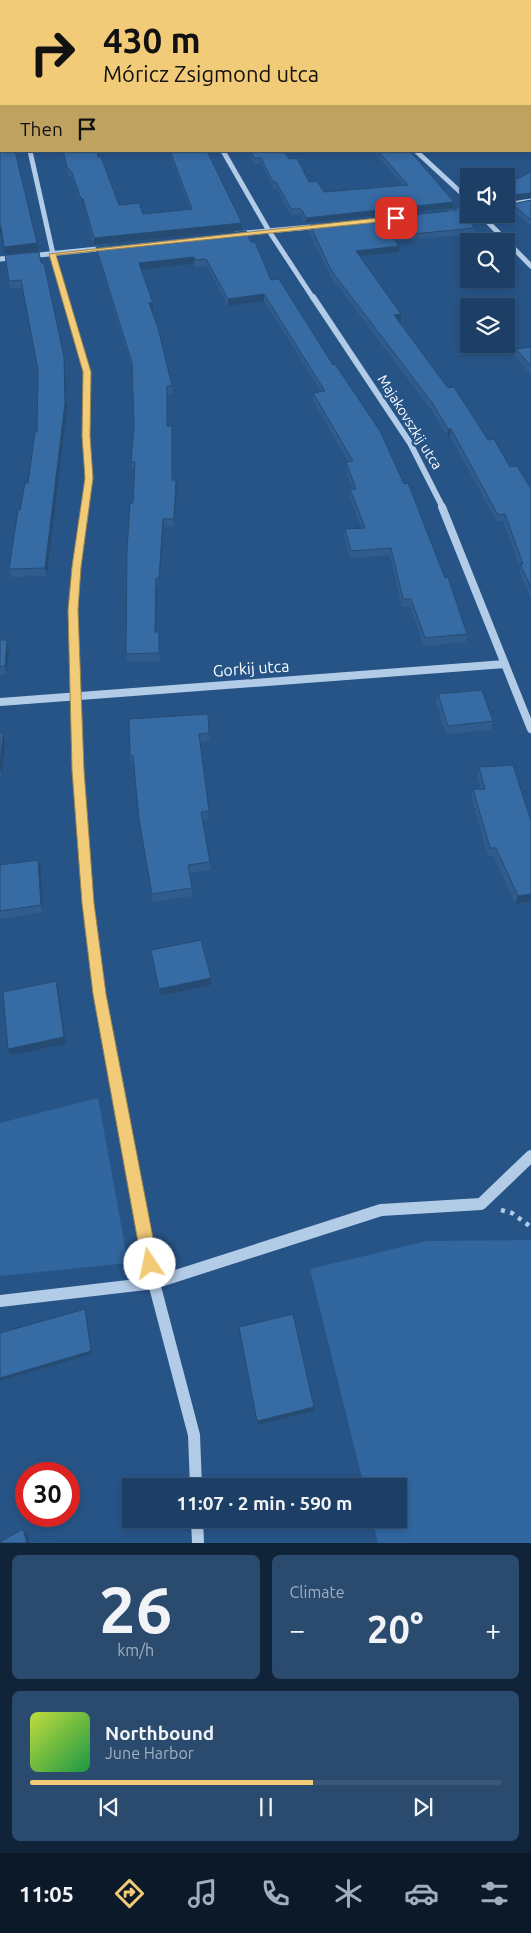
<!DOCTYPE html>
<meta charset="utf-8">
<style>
body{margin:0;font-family:Ubuntu,sans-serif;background:#2a4a6e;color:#f1f3f6;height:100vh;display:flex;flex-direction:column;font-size:19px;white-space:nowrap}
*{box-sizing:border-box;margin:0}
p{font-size:16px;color:#a0afbf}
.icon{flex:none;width:28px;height:28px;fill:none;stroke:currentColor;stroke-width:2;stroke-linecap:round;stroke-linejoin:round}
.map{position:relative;height:1543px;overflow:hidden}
.sheet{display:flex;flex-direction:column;gap:12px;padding:12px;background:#102338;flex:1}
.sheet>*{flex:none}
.hud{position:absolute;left:0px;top:0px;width:531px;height:152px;box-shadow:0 2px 8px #0003,0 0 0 1px #3b5879;background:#f1cb78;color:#111;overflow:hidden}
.buttons{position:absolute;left:460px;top:168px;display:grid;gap:10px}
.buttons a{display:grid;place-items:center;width:55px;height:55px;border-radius:0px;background:#1d3f65;box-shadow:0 2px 8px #0003,0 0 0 1px #3b5879;font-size:25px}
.speed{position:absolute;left:15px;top:1462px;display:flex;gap:10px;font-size:25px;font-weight:700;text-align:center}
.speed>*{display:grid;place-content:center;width:65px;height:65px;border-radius:50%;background:#1d3f65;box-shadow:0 2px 8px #0003,0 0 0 1px #3b5879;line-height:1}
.speed .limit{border:8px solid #d22;background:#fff;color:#111}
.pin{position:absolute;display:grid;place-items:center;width:42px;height:42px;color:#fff;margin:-21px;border-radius:10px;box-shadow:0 2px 8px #0006}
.me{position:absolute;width:55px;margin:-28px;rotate:349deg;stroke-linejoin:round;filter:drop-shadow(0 0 4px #0008)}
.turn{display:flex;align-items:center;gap:18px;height:105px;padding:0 20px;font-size:22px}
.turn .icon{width:65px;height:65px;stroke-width:2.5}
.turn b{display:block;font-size:35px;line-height:42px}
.then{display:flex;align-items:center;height:48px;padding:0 20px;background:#0003;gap:10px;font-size:19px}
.big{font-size:38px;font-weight:700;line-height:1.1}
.sheet .card{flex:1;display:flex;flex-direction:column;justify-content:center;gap:8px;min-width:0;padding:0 18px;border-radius:8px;background:#2a4a6e}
.sheet .dial{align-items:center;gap:0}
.dial b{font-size:65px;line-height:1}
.song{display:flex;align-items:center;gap:15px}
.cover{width:60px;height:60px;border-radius:8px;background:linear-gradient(135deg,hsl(70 70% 55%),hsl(140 70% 35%))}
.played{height:5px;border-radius:2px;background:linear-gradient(90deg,#f1cb78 60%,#3b5879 60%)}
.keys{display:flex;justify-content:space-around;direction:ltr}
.heat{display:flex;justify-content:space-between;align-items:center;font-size:28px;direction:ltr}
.sheet .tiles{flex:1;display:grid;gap:12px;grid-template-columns:1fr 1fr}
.card:last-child{grid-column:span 2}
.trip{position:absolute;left:122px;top:1478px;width:285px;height:50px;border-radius:0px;background:#1d3f65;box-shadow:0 2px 8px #0003,0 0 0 1px #3b5879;font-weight:700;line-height:50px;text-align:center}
.tab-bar{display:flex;height:80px;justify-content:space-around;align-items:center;background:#0c1928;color:#a0afbf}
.tab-bar .icon{width:35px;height:35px}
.tab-bar .on{color:#f1cb78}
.tab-bar b{font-size:22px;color:#f1f3f6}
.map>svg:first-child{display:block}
.green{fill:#31669f}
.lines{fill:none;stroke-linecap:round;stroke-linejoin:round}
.path{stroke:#b2cce8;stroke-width:4.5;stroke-dasharray:4 5.5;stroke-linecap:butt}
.minor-far4{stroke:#b2cce8;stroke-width:5}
.minor-far3{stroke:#b2cce8;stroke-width:6}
.minor-far2{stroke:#b2cce8;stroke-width:8}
.minor-far1{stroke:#b2cce8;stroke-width:10}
.minor{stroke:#b2cce8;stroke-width:12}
.wall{fill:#2f5c8d}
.shaded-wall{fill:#264b73}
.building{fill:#376ba4;stroke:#264b73}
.route{fill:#f1cb78;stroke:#9d844e}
.labels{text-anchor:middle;stroke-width:5;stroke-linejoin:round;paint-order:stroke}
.far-street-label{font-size:14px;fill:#fff;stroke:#275487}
.street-label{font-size:16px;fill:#fff;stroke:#275487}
</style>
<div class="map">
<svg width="531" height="1543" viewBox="0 0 531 1543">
<rect width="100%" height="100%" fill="#275487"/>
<path class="green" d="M98 1098 128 1263 0 1276V1123Z
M531 1240V1543H378L372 1519H399V1486H364L310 1269 427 1241Z"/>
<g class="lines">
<path class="path" d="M501 1210 512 1213 531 1227"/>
<path class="minor-far4" d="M30 151 53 254 66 298
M223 151 269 231 313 298
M416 151 469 200
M506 205 531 201
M450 213 469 211
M480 214 531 266
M236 234 321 226
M0 259 107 248"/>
<path class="minor-far3" d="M65 297 87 372 86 437 89 478 85 508
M313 297 410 443 443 508"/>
<path class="minor-far2" d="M442 507 531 729
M0 702 505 664
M78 776 73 610 76 567 85 507"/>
<path class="minor-far1" d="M78 774 88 903 100 994 122 1114"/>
<path class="minor" d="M122 1113 154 1283 194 1435 196 1486
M0 1301 154 1283 381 1210 481 1204 531 1156
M197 1519 198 1543"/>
</g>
<path class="wall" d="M62 151H97L98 157 119 205 143 214 190 209 171 158 170 151 242 223V230L94 245 84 206H82L73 180 68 174Z
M248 151H284L289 159 309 182 324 192 403 185 373 151H410L454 202 453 208 305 223 301 214 291 215 276 188H273L261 163 254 164Z
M531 200V226L511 209 512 204Z
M310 225 475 228 474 234 396 241 399 252 360 256 401 314V321H398L448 388 510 467 531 489V598L519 571 520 567 503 521 497 522 450 436H447L432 411 331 277 309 232Z
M246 231 271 280 467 634 466 642 424 646 410 606 402 607 390 555 350 558 344 537 345 529 361 528 350 497V489H353L346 470V462H348L313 400V393L321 391 264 301 228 306 207 266 195 267 194 264 141 270 153 310H151L172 386 173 393 167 394 168 426 172 434 173 480H176L177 487 174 526 164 527 159 586H157L156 632H159L160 661 127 662 126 654 134 469H132L131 462 134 425 132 368 97 254 96 247Z
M469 242V256L463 249 464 243Z
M5 255 41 263 64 357 65 365 67 411 47 576 11 577 9 569 20 510 28 483 37 432 38 371 22 288H10Z
M531 347V375L515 356 516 349Z
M0 640H7L9 648 7 674 0 675Z
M438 694 493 721 491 730 446 734 436 702Z
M129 719 209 733 210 741 200 742 209 819 202 820 210 862 211 870 189 873 193 896 153 902 139 819 134 764H131L130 756Z
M0 733H3L5 741 2 776H0Z
M479 767 531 821V901L515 904 494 856H488L471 797 473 789H481L477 775Z
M0 865 41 868 43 912 0 919Z
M239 1327 314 1407V1411L257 1425Z"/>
<path class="shaded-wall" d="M531 193V198L506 201V196Z
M81 199H83L84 206H82Z
M454 202 453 208 305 223 306 218Z
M242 223V230L94 245V238Z
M0 227H1L2 234H0Z
M37 243 39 251 5 254 4 247Z
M399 246V252L355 257 356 251Z
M194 257V264L139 270V263Z
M514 271 513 277 506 278V272Z
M264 294V301L228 306V299Z
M149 303H153V310L149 311Z
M401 314V321L393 322 394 315Z
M64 357 65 365 67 411 47 576 45 568Z
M448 429H451L450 436H447Z
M176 480 177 487 174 526V519Z
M163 519 164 527 159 586V578Z
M156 578 157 586 156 640 155 632Z
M7 640 9 648 7 674 5 666Z
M3 733 5 741 2 776 0 768Z
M38 860 41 868 43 912 41 905Z
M531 894V901L515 904 518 896Z
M211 978V985L160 996 159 989Z
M56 981 58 988 66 1044 11 1055 8 1049Z
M85 1309 86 1311 92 1354 0 1381V1378Z
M314 1407V1411L257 1425V1421Z
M23 1529 27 1532 30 1543H27Z"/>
<path class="building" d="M33 0H78V1H32Z
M361 0H531V75H530V1H363Z
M0 90 1 95V113H0Z
M0 144H1V151H15L37 243 4 247 1 227H0Z
M63 151H97L98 157H101L119 205 139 203 143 214 192 209 170 151H207L242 223 94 238 83 199H81L72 173 67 167Z
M251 151H284L289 159 297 158 309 182 317 181 324 192 408 185 378 151H410L454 202 306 218 301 209H291L276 182H273L261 158H254Z
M531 172V193L506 196V184Z
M531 200V220L512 204Z
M460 210 475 228 392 236 399 246 356 251 401 314 394 315 448 388 454 387 488 440 494 439 510 467 517 466 531 489V587L520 564H523L505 514 498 515 451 429H448L433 404 331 270 310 225Z
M246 231 251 242H255L271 280 279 279 333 365 335 364 380 431 404 484 408 483 445 578 448 577 467 634 425 638 411 599H403L391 548 351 551 345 529 365 528 350 489H356L346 462 353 461 313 393 325 391 264 294 228 299 206 259 195 260 194 257 139 263 153 303H149L158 328 172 386H167V426H172V480H176L174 519H163L159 578H156L155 632H159V653L126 654 127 550 130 503H133L135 462H131L134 425 132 363 96 247Z
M469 242V249L464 243Z
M39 252 41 263H44L64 357 65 403 45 568 9 569 18 510H20L25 483H28L35 432H37L38 370 21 280 9 281 5 255Z
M506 261 514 271 506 272Z
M531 347V366L516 349Z
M0 640H7L5 666 0 667Z
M482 690 493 721 448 726 438 694Z
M208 714 209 733 199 734 209 811 201 812 210 862 188 865 192 888 152 894 139 819 133 756H130L129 719Z
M0 733H3L0 768Z
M513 765 531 821V894L518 896 496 848H490L473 789H485L479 767Z
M38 860 41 905 0 911V865Z
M201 940 211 978 159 989 151 950Z
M56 981 64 1037 8 1049 3 992Z
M85 1309 91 1351 0 1378V1333Z
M293 1314 314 1407 257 1421 239 1327Z
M23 1529 27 1543H0V1542Z"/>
<path class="route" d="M396 216 398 220 56 255 91 372 90 436 93 478 81 567 78 610 84 770 94 903 106 994 158 1264 156 1269 150 1271 145 1269 142 1264 93 994 82 903 72 770 68 610 72 567 85 478 82 436 83 372 49 254Z"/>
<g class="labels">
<g class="far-street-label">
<text transform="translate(410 422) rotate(58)" y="5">Majakovszkij utca</text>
</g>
<g class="street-label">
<text transform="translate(251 668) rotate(-4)" y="6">Gorkij utca</text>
</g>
</g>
</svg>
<div class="buttons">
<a><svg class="icon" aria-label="sound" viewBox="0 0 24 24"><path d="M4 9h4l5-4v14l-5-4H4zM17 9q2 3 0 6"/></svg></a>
<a><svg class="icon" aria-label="search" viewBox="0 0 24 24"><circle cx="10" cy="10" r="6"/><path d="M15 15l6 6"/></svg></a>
<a><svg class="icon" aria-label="layers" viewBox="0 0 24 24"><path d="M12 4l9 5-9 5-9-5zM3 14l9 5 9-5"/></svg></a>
</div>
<div class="speed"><div class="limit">30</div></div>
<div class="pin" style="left:396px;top:218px;background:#d93025"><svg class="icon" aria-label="arrive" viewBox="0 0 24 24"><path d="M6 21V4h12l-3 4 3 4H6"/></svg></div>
<svg class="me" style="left:150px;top:1264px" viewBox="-20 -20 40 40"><circle r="19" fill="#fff"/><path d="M0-13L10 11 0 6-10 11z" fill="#f1cb78"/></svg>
<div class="trip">11:07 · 2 min · 590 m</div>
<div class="hud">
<div class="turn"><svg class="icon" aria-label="right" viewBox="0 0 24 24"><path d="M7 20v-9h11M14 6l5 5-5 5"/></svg><div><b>430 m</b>Móricz Zsigmond utca</div></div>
<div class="then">Then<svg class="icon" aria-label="arrive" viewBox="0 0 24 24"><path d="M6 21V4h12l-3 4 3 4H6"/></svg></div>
</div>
</div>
<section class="sheet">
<div class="tiles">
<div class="card dial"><b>26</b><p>km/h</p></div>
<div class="card"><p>Climate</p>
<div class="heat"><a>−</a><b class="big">20°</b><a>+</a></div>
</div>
<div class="card">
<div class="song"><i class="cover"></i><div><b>Northbound</b><p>June Harbor</p></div></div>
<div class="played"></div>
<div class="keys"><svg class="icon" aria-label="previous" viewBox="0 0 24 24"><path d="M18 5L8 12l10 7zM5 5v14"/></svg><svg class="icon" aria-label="pause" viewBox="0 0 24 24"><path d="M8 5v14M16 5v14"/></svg><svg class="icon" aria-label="next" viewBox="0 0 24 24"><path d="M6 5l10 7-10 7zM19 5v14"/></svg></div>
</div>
</div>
</section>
<nav class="tab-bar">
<b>11:05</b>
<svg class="icon on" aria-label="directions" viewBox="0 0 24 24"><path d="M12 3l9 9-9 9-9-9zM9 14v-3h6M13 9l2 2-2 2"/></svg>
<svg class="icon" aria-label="music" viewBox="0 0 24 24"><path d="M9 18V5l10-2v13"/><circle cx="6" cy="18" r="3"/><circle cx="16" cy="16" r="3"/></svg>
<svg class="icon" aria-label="phone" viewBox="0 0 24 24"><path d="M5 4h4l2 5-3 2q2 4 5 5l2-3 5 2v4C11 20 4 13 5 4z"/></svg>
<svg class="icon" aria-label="climate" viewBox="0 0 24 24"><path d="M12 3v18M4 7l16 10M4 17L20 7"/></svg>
<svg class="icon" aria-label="car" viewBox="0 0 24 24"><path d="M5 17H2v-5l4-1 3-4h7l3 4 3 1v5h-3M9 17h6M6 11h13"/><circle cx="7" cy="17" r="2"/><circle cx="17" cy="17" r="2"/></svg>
<svg class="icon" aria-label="filters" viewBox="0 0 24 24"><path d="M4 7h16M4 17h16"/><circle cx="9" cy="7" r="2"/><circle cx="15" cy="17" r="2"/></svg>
</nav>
